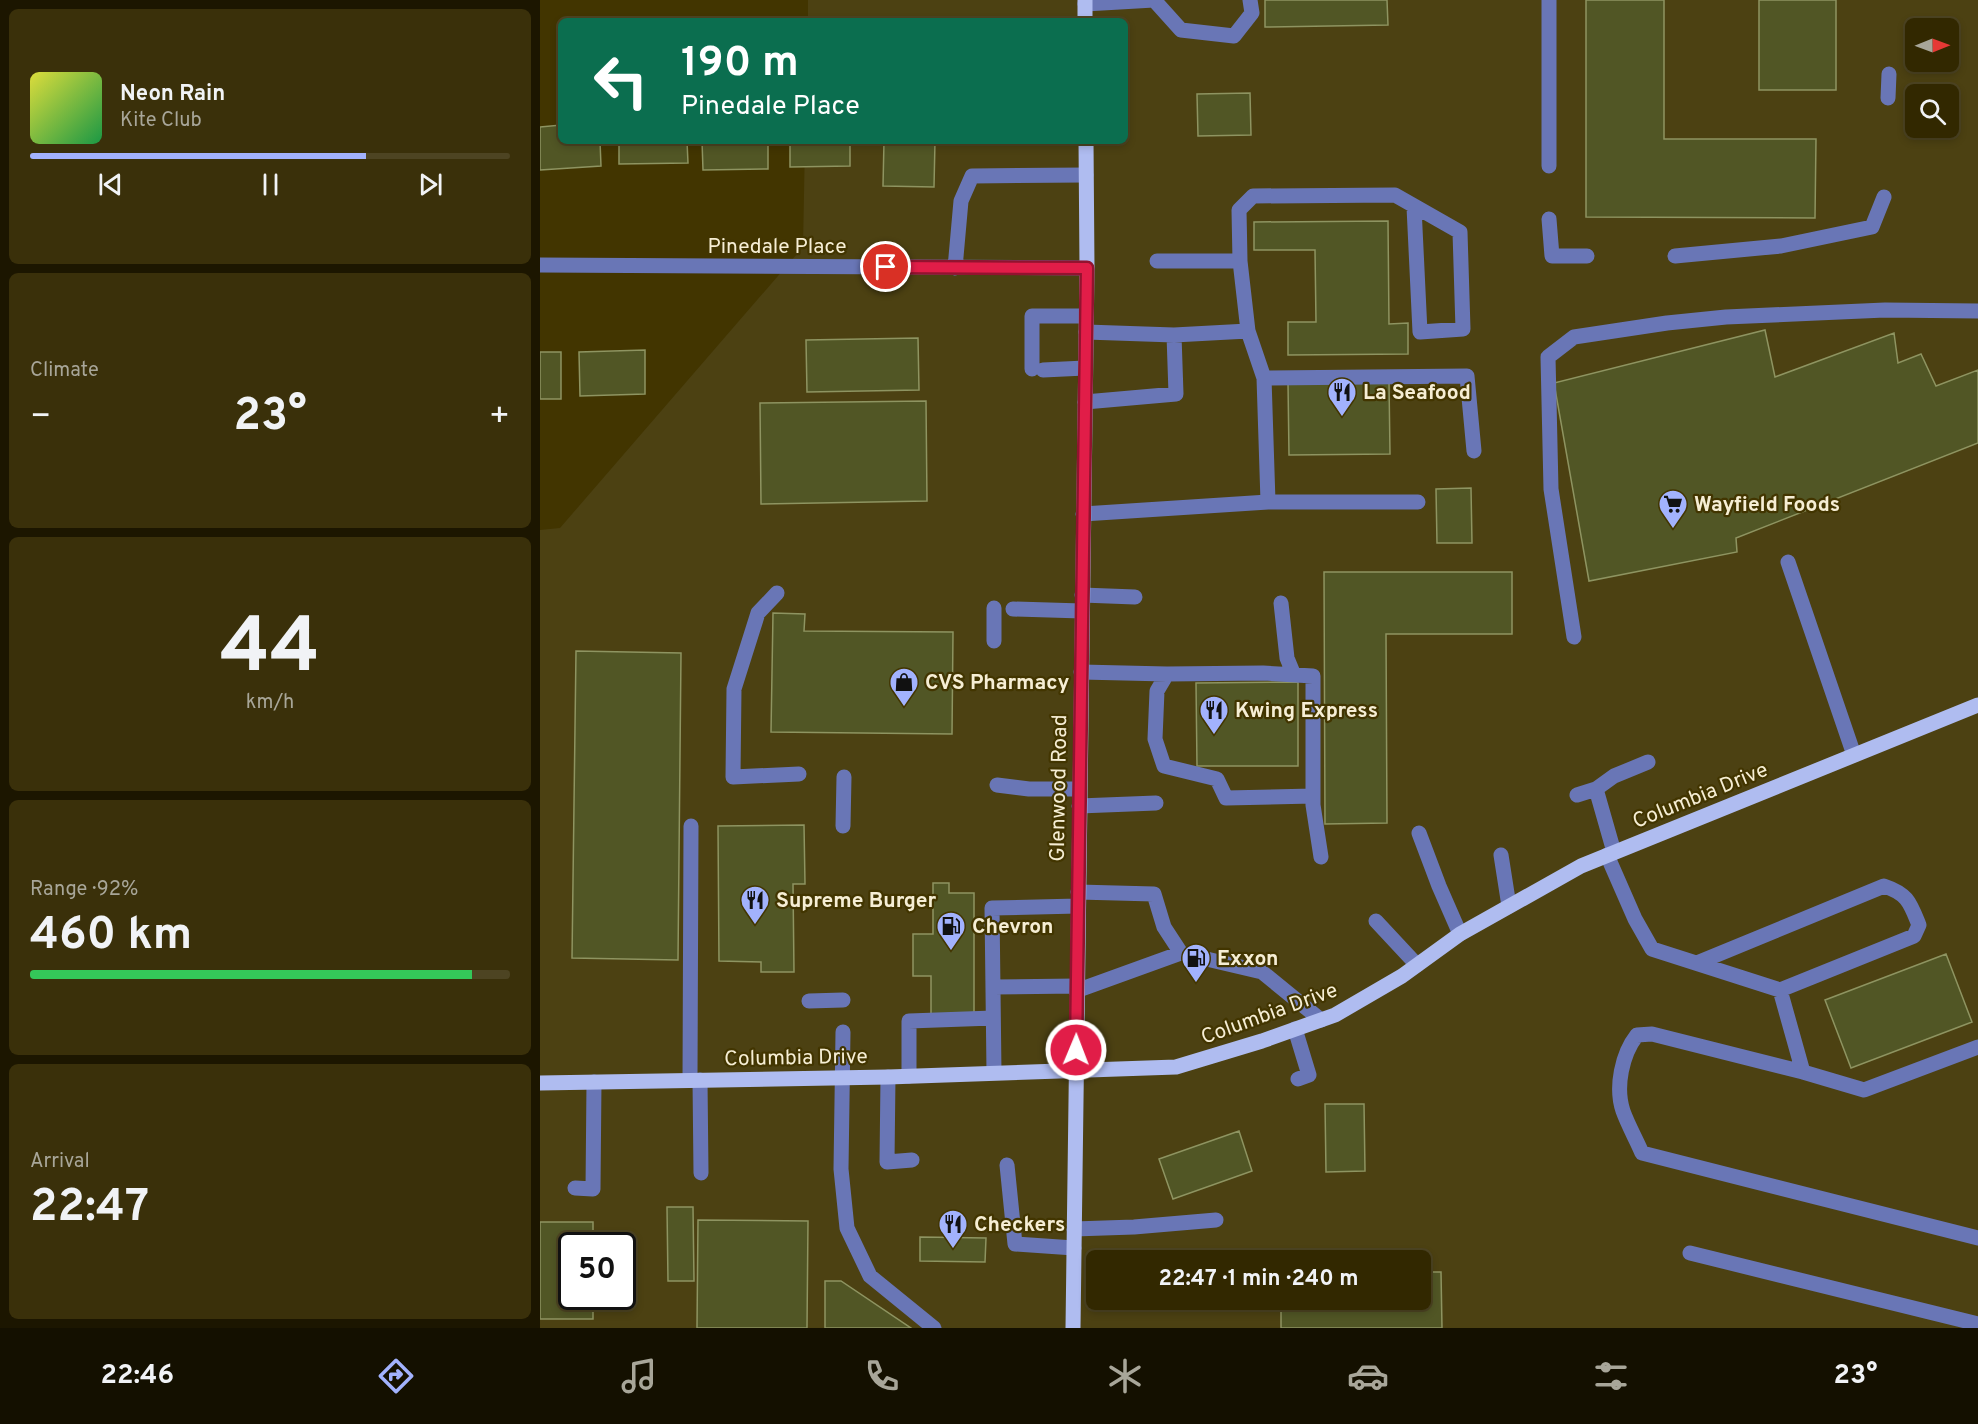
<!DOCTYPE html>
<meta charset="utf-8">
<style>
body{margin:0;font-family:Overpass,sans-serif;background:#3a300a;color:#f1f3f6;height:100vh;display:flex;flex-direction:column;font-size:22px;white-space:nowrap}
*{box-sizing:border-box;margin:0}
p{font-size:20px;color:#a8a699}
.icon{flex:none;width:33px;height:33px;fill:none;stroke:currentColor;stroke-width:2;stroke-linecap:round;stroke-linejoin:round}
.map{position:relative;flex:1;overflow:hidden}
.drawer{display:flex;flex-direction:column;gap:9px;padding:9px;background:#1c1600;width:540px}
.drawer>*{flex:none}
.banner{position:absolute;left:18px;top:18px;width:570px;height:126px;border-radius:9px;box-shadow:0 3px 9px #0003,0 0 0 2px #4d4422;background:#0b6e4f;color:#fff;overflow:hidden}
.needle{width:39px;rotate:89deg}
.buttons{position:absolute;left:1365px;top:18px;display:grid;gap:12px}
.buttons a{display:grid;place-items:center;width:54px;height:54px;border-radius:9px;background:#322800;box-shadow:0 3px 9px #0003,0 0 0 2px #4d4422;font-size:30px}
.speed{position:absolute;left:18px;top:1232px;display:flex;gap:12px;font-size:30px;font-weight:700;text-align:center}
.speed>*{display:grid;place-content:center;width:78px;height:78px;border-radius:50%;background:#322800;box-shadow:0 3px 9px #0003,0 0 0 2px #4d4422;line-height:1}
.speed .limit{border:3px solid #111;border-radius:9px;background:#fff;color:#111}
.pin{position:absolute;display:grid;place-items:center;width:51px;height:51px;color:#fff;margin:-26px;border:3px solid #fff;border-radius:50%;box-shadow:0 2px 6px #0007}
.me{position:absolute;width:66px;margin:-33px;rotate:1deg;stroke-linejoin:round;filter:drop-shadow(0 0 4px #0008)}
.turn{display:flex;align-items:center;gap:21px;height:126px;padding:0 24px;font-size:27px}
.turn .icon{width:78px;height:78px;stroke-width:2.5}
.turn b{display:block;font-size:42px;line-height:51px}
.big{font-size:45px;font-weight:700;line-height:1.1}
.drawer .widget{flex:1;display:flex;flex-direction:column;justify-content:center;gap:9px;min-width:0;padding:0 21px;border-radius:9px;background:#3a300a}
.drawer .dial{align-items:center;gap:0}
.dial b{font-size:78px;line-height:1}
.song{display:flex;align-items:center;gap:18px}
.cover{width:72px;height:72px;border-radius:9px;background:linear-gradient(135deg,hsl(60 70% 55%),hsl(140 70% 35%))}
.played{height:6px;border-radius:3px;background:linear-gradient(90deg,#a2b2fd 70%,#4d4422 70%)}
.keys{display:flex;justify-content:space-around;direction:ltr}
.heat{display:flex;justify-content:space-between;align-items:center;font-size:33px;direction:ltr}
.charge{height:9px;border-radius:4px;background:linear-gradient(90deg,#34c759 92%,#4d4422 0)}
.trip{position:absolute;left:546px;top:1250px;width:345px;height:60px;border-radius:9px;background:#322800;box-shadow:0 3px 9px #0003,0 0 0 2px #4d4422;font-weight:700;line-height:60px;text-align:center}
.menu{display:flex;height:96px;justify-content:space-around;align-items:center;background:#141000;color:#a8a699}
.menu .icon{width:42px;height:42px}
.menu .selected{color:#a2b2fd}
.menu b{font-size:27px;color:#f1f3f6}
main{display:flex;flex:1;min-height:0}
.map>svg:first-child{display:block}
.built{fill:#4c4112;fill-rule:evenodd}
.building{fill:#515625;stroke:#8e9461;stroke-width:1.5}
.lines{fill:none;stroke-linecap:round;stroke-linejoin:round}
.minor{stroke:#6976b6;stroke-width:15}
.major{stroke:#afbcf0;stroke-width:15}
.route-casing{stroke:#92132f;stroke-width:15}
.route{stroke:#e11d48;stroke-width:10}
.labels{text-anchor:middle;stroke-width:4.5;stroke-linejoin:round;paint-order:stroke}
.street-label{font-size:21px;fill:#f6eed4;stroke:#423500}
.poi-label{font-size:21px;font-weight:bold;fill:#f6eed4;stroke:#423500;text-anchor:start}
</style>
<main>
<section class="drawer">
<div class="widget">
<div class="song"><i class="cover"></i><div><b>Neon Rain</b><p>Kite Club</p></div></div>
<div class="played"></div>
<div class="keys"><svg class="icon" aria-label="previous" viewBox="0 0 24 24"><path d="M18 5L8 12l10 7zM5 5v14"/></svg><svg class="icon" aria-label="pause" viewBox="0 0 24 24"><path d="M8 5v14M16 5v14"/></svg><svg class="icon" aria-label="next" viewBox="0 0 24 24"><path d="M6 5l10 7-10 7zM19 5v14"/></svg></div>
</div>
<div class="widget"><p>Climate</p>
<div class="heat"><a>−</a><b class="big">23°</b><a>+</a></div>
</div>
<div class="widget dial"><b>44</b><p>km/h</p></div>
<div class="widget"><p>Range · 92%</p><b class="big">460 km</b><div class="charge"></div></div>
<div class="widget"><p>Arrival</p><b class="big">22:47</b></div>
</section>
<div class="map">
<svg width="1438" height="1328" viewBox="0 0 1438 1328">
<rect width="100%" height="100%" fill="#423500"/>
<path class="built" d="M268 0H1438V1328H0V530L20 528 263 247 265 141H585V21H268ZM1376 28H1408V62H1376ZM1376 94H1408V128H1376ZM32 1245H82V1296H32ZM556 1260H880V1299H556Z"/>
<path class="building" d="M725 0H847L848 25 725 27Z
M1046 0H1124V139H1276L1275 218 1046 217Z
M1219 0H1296V90H1219Z
M710 93 711 135 658 136 657 94Z
M21 125V141H60L61 166 0 170V127Z
M79 141H147L148 163 79 164Z
M162 141H228V169L163 170Z
M250 141H310V166L250 167Z
M344 141H395L394 187 343 186Z
M848 221 849 324 868 323V354L748 355V322H776L775 250H714V222Z
M1225 330 1235 377 1354 333 1358 363 1381 354 1396 386 1438 370V443L1196 538 1197 552 1049 581 1014 383Z
M378 338 379 390 267 392 266 340Z
M105 350V394L40 396 39 352Z
M0 352H21V399H0Z
M849 382 850 454 749 455 748 383Z
M386 401 387 501 221 504 220 403Z
M931 488 932 543H897L896 489Z
M784 572H972V634H846L847 823 785 824Z
M233 613 265 614 264 631 413 632 412 734 231 732Z
M36 651 141 653 138 960 32 958Z
M758 682V766H657L656 683Z
M264 825 265 884H253L254 972H221V962L179 961 178 826Z
M393 883H409V893H434V1014H391V976H373V934H393Z
M1406 954 1432 1022 1311 1068 1285 1000Z
M785 1104H824L825 1171 786 1172Z
M699 1131 712 1171 633 1199 619 1159Z
M127 1207H153L154 1281H128Z
M158 1220 268 1221 267 1328H157Z
M0 1222H53V1245H32V1296H53V1319H0Z
M380 1237 446 1238 445 1262 380 1261Z
M880 1272H901L902 1328H741V1299H880Z
M285 1281H301L371 1328H285Z"/>
<g class="lines">
<path class="minor" d="M614 0 641 30 694 36 712 13 710 0
M1009 0V166
M545 4 614 0
M1348 98 1349 74
M1009 219 1012 256H1047
M1135 256 1241 246 1332 227 1344 197
M617 261H700
M0 265 547 268
M415 268 421 201 432 176 546 175
M708 331 724 378 927 376 934 451
M634 335 708 331 700 261 699 210 713 196 855 195 920 232 923 329 880 332 874 207
M492 369V316H546
M503 370 545 368
M724 378 728 502H878
M545 402 636 394 634 335 546 332
M543 514 728 502
M1248 562 1314 755
M237 593 218 613 194 689 193 777 259 774
M542 595 595 597
M741 603 747 658 754 675
M473 609 542 611
M1034 637 1011 489 1008 357 1034 337 1127 323 1186 317 1345 310 1438 311
M454 641V608
M541 672 627 674
M457 785 489 789H539
M1056 789 1074 776 1108 762
M1037 795 1056 789 1074 852
M773 796 686 798 677 779 624 766 615 739 617 691 627 674 723 673 773 676V805L781 857
M539 806 616 803
M303 826 304 777
M879 833 899 886 920 934
M961 855 969 906
M1067 855 1095 919 1112 949 1240 990 1263 1072 1324 1090 1438 1047
M538 892 614 894 624 927 641 953
M836 921 877 965
M1157 963 1344 886C1368 894 1370 903 1379 925L1374 936 1240 990
M453 987 537 986
M536 991 641 953 722 972 781 1020
M269 1001 303 1000
M755 1029 769 1075 758 1079
M303 1032 301 1169 307 1228 330 1276 394 1328
M454 1072 452 908 538 906
M1263 1072 1112 1034 1097 1035C1082 1054 1075 1087 1083 1111 1088 1125 1096 1139 1102 1153L1438 1238
M369 1076V1021L453 1018
M348 1077 347 1162 372 1160
M150 1080 151 826
M160 1080 161 1173
M467 1165 475 1244 534 1248
M35 1188 53 1189 54 1082
M534 1229 594 1227 676 1220
M1150 1253 1438 1324"/>
<path class="major" d="M545 0V21
M0 1083 348 1077 636 1067 722 1041 795 1015 862 976 920 934 1041 866 1438 705
M533 1328 547 268 546 141"/>
</g>
<g class="lines">
<g class="route-casing">
<path id="route" d="M346 267 547 268 536 1050"/>
</g>
<use href="#route" class="route"/>
</g>
<defs>
<g id="restaurant-pin" transform="scale(1.5)"><path d="M0 17L-7.5 6A9.5 9.5 0 1 1 7.5 6Z" fill="#a2b2fd" stroke="#423500"/><path d="M-5-6h1v4h1v-4h1v4h1v-4h1v5L-1.5 .5V6h-2V.5L-5-1ZM5-6V6H3V1.5H1.5Q1.5-4 5-6Z" fill="#111"/></g>
<g id="supermarket-pin" transform="scale(1.5)"><path d="M0 17L-7.5 6A9.5 9.5 0 1 1 7.5 6Z" fill="#a2b2fd" stroke="#423500"/><path d="M-6-5.5h2.5l.6 2H6L4.5 2H-2.5L-4.4-4H-6ZM-1.5 3.2a1.3 1.3 0 1 0 .1 0ZM3 3.2a1.3 1.3 0 1 0 .1 0Z" fill="#111"/></g>
<g id="shop-pin" transform="scale(1.5)"><path d="M0 17L-7.5 6A9.5 9.5 0 1 1 7.5 6Z" fill="#a2b2fd" stroke="#423500"/><path d="M-5-2.5h2.3a2.7 3.5 0 0 1 5.4 0H5L5.5 6h-11ZM-1.5-2.5h3a1.5 2.3 0 0 0-3 0Z" fill="#111"/></g>
<g id="fuel-pin" transform="scale(1.5)"><path d="M0 17L-7.5 6A9.5 9.5 0 1 1 7.5 6Z" fill="#a2b2fd" stroke="#423500"/><path d="M-5.5-6h7V0h2V4h1.3V-2.5L3-4.5l.8-.8L6-3V5H2.5V1h-1V6h-7ZM-4.2-4.7v3.2H.2V-4.7Z" fill="#111"/></g>
</defs>
<g fill-rule="evenodd">
<use href="#restaurant-pin" x="802" y="392"/>
<use href="#supermarket-pin" x="1133" y="504"/>
<use href="#shop-pin" x="364" y="682"/>
<use href="#restaurant-pin" x="674" y="710"/>
<use href="#restaurant-pin" x="215" y="900"/>
<use href="#fuel-pin" x="411" y="926"/>
<use href="#fuel-pin" x="656" y="958"/>
<use href="#restaurant-pin" x="413" y="1224"/>
</g>
<g class="labels">
<g class="street-label">
<text x="237" y="253">Pinedale Place</text>
<text transform="translate(518 788) rotate(-89)" y="7">Glenwood Road</text>
<text transform="translate(1160 795) rotate(-22)" y="7">Columbia Drive</text>
<text transform="translate(729 1013) rotate(-20)" y="7">Columbia Drive</text>
<text transform="translate(256 1057) rotate(-1)" y="7">Columbia Drive</text>
</g>
<g class="poi-label">
<text x="823" y="399">La Seafood</text>
<text x="1154" y="511">Wayfield Foods</text>
<text x="385" y="689">CVS Pharmacy</text>
<text x="695" y="717">Kwing Express</text>
<text x="236" y="907">Supreme Burger</text>
<text x="432" y="933">Chevron</text>
<text x="677" y="965">Exxon</text>
<text x="434" y="1231">Checkers</text>
</g>
</g>
</svg>
<div class="buttons">
<a><svg class="needle" viewBox="-14 -14 28 28"><path d="M0-13l5 13h-10z" fill="#e53935"/><path d="M0 13l5-13h-10z" fill="#a8a699"/></svg></a>
<a><svg class="icon" aria-label="search" viewBox="0 0 24 24"><circle cx="10" cy="10" r="6"/><path d="M15 15l6 6"/></svg></a>
</div>
<div class="speed"><div class="limit">50</div></div>
<div class="pin" style="left:346px;top:267px;background:#d93025"><svg class="icon" aria-label="arrive" viewBox="0 0 24 24"><path d="M6 21V4h12l-3 4 3 4H6"/></svg></div>
<svg class="me" style="left:536px;top:1050px" viewBox="-20 -20 40 40"><circle r="17" fill="#e11d48" stroke="#fff" stroke-width="3"/><path d="M0-11L8 9 0 5-8 9z" fill="#fff"/></svg>
<div class="trip">22:47 · 1 min · 240 m</div>
<div class="banner">
<div class="turn"><svg class="icon" aria-label="left" viewBox="0 0 24 24"><path d="M17 20v-9H6M10 6l-5 5 5 5"/></svg><div><b>190 m</b>Pinedale Place</div></div>
</div>
</div>
</main>
<nav class="menu">
<b>22:46</b>
<svg class="icon selected" aria-label="directions" viewBox="0 0 24 24"><path d="M12 3l9 9-9 9-9-9zM9 14v-3h6M13 9l2 2-2 2"/></svg>
<svg class="icon" aria-label="music" viewBox="0 0 24 24"><path d="M9 18V5l10-2v13"/><circle cx="6" cy="18" r="3"/><circle cx="16" cy="16" r="3"/></svg>
<svg class="icon" aria-label="phone" viewBox="0 0 24 24"><path d="M5 4h4l2 5-3 2q2 4 5 5l2-3 5 2v4C11 20 4 13 5 4z"/></svg>
<svg class="icon" aria-label="climate" viewBox="0 0 24 24"><path d="M12 3v18M4 7l16 10M4 17L20 7"/></svg>
<svg class="icon" aria-label="car" viewBox="0 0 24 24"><path d="M5 17H2v-5l4-1 3-4h7l3 4 3 1v5h-3M9 17h6M6 11h13"/><circle cx="7" cy="17" r="2"/><circle cx="17" cy="17" r="2"/></svg>
<svg class="icon" aria-label="filters" viewBox="0 0 24 24"><path d="M4 7h16M4 17h16"/><circle cx="9" cy="7" r="2"/><circle cx="15" cy="17" r="2"/></svg>
<b>23°</b>
</nav>
